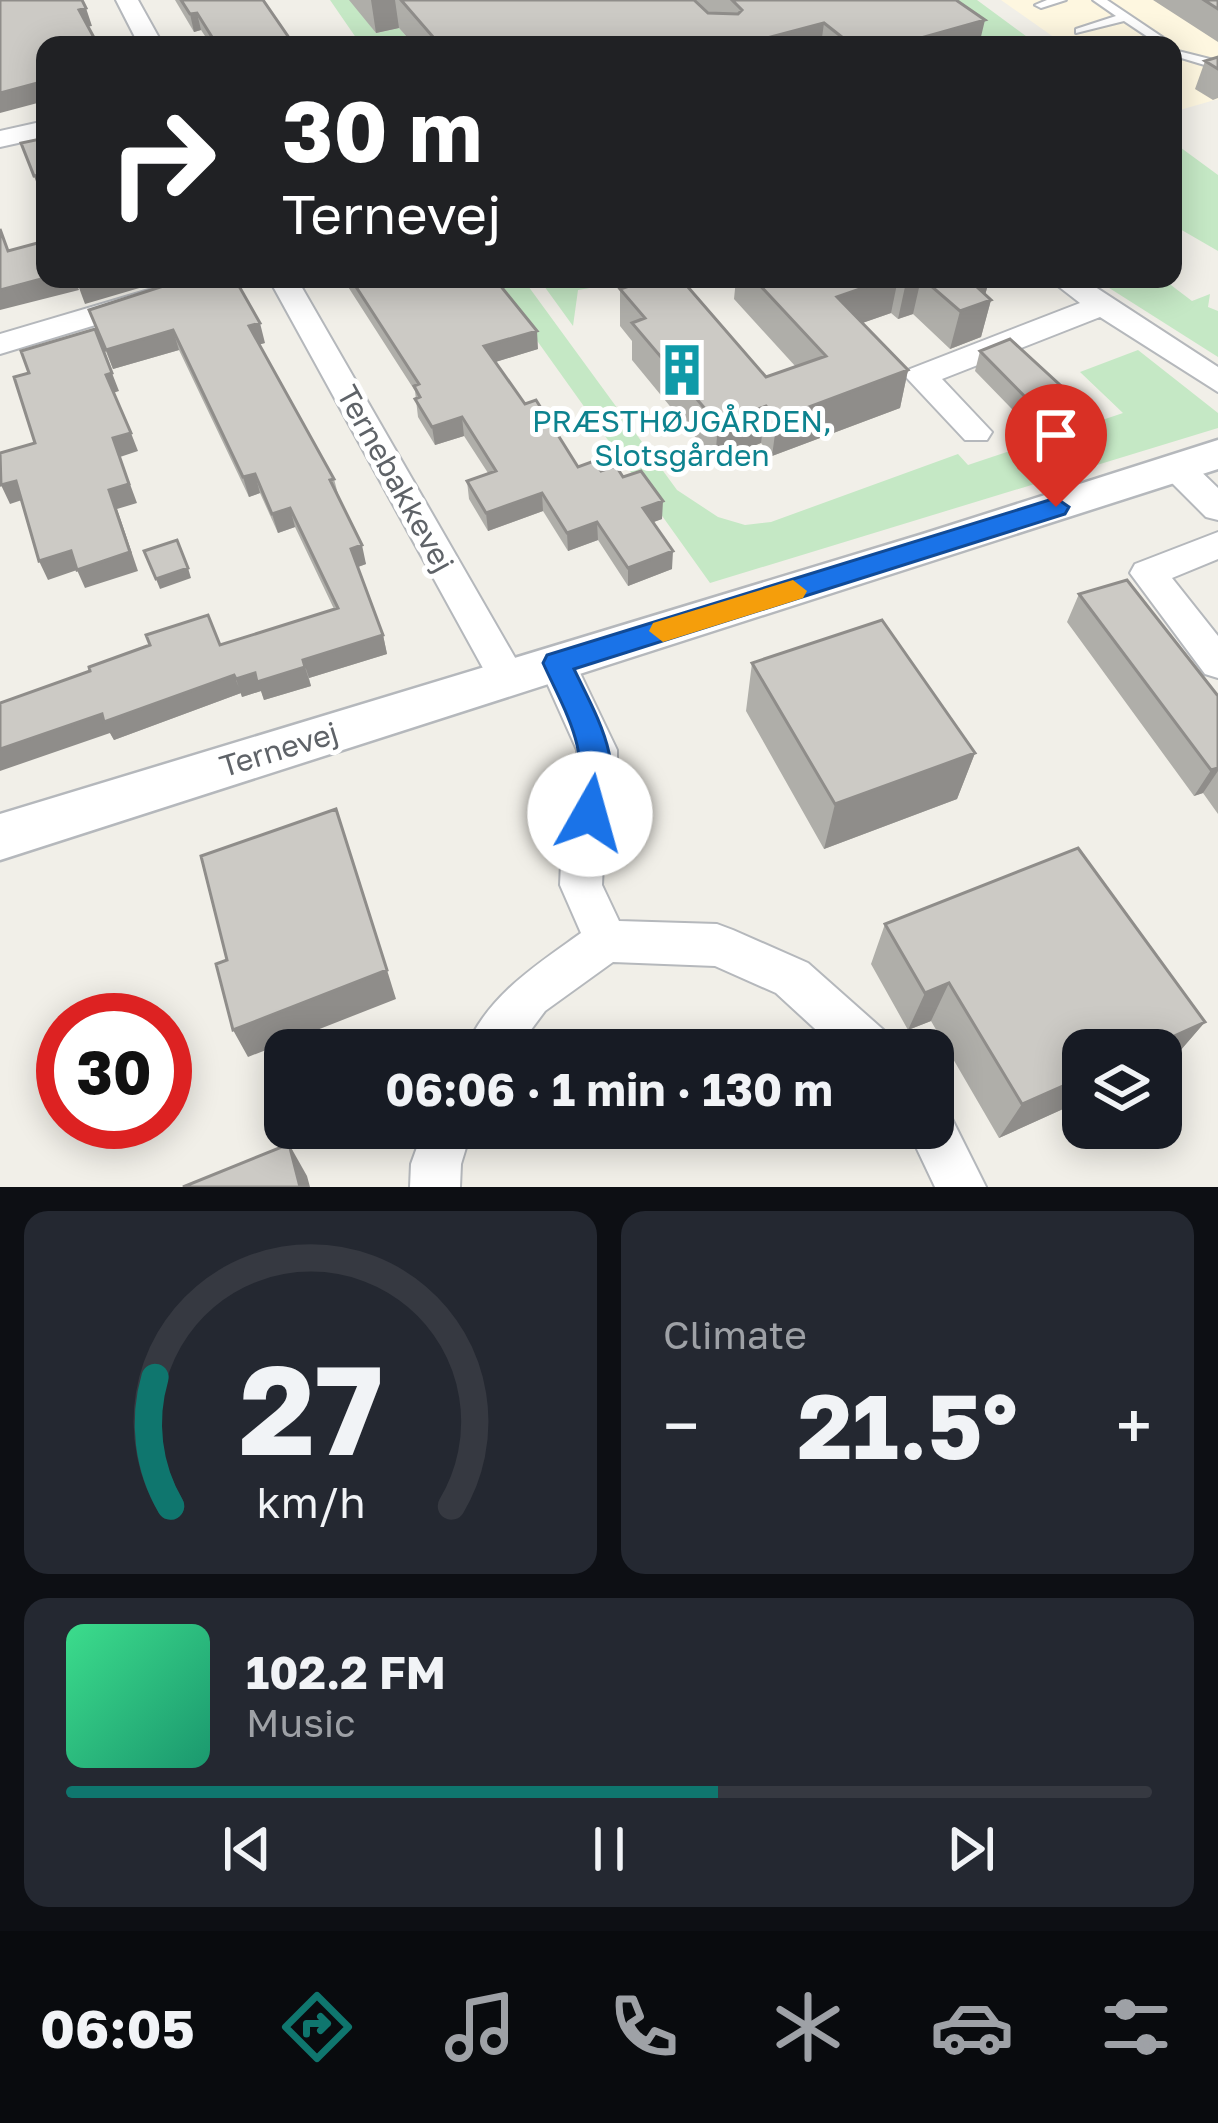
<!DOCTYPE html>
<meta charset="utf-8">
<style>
body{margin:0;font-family:"Golos Text",sans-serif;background:#242831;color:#f1f3f6;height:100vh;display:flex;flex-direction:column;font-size:45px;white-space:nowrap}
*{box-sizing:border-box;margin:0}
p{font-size:39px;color:#9ea1a6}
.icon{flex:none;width:66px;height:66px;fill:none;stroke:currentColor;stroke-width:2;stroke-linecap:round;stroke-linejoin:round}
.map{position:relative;height:1187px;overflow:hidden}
.drawer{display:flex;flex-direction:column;gap:24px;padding:24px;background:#0d0f14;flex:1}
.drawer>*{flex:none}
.top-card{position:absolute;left:36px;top:36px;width:1146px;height:252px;border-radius:24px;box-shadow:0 6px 30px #0003;background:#202124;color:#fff;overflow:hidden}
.buttons{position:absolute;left:1062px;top:1029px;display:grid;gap:24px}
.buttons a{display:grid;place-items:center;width:120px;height:120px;border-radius:24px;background:#171b24;box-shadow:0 6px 30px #0003;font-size:60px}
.speed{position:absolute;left:36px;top:993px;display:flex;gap:24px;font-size:60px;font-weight:700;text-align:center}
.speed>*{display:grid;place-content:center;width:156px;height:156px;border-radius:50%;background:#171b24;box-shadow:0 6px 30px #0003;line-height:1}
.speed .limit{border:18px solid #d22;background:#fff;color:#111}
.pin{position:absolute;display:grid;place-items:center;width:102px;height:102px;color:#fff;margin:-123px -51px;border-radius:50% 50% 50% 0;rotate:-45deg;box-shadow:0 0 12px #0007}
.pin .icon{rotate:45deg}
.me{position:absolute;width:132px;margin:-66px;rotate:7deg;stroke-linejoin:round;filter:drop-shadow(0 0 9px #0008)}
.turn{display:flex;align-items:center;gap:42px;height:252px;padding:0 48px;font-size:54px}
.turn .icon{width:156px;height:156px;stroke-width:2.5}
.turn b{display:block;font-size:84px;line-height:102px}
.big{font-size:90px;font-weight:700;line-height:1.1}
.drawer .tile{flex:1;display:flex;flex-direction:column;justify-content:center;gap:18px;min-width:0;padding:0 42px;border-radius:24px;background:#242831}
.drawer .dial{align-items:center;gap:0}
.dial svg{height:312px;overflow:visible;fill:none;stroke:#363941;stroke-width:7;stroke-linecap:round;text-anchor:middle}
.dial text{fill:#f1f3f6;stroke:none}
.song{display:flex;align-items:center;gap:36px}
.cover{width:144px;height:144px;border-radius:18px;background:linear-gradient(135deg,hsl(150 70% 55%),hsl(160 70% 35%))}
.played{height:12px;border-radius:6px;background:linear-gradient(90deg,#0f766e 60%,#363941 60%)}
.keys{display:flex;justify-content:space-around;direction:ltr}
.heat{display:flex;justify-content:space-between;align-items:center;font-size:66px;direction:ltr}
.drawer .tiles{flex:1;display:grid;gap:24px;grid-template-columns:1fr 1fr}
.tile:last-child{grid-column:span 2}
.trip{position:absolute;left:264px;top:1029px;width:690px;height:120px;border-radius:24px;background:#171b24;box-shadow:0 6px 30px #0003;font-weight:700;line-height:120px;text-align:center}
.dock{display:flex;height:192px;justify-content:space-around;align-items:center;background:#090b0e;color:#9ea1a6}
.dock .icon{width:84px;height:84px}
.dock .selected{color:#0f766e}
.dock b{font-size:54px;color:#f1f3f6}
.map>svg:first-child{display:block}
.commercial{fill:#fef7e0}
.green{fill:#c5e8c5}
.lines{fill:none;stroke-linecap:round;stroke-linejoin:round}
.service-casing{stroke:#b5b8bc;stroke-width:4}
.minor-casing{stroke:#b5b8bc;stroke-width:4}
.tertiary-casing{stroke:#b5b8bc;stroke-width:5}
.service{fill:#fff;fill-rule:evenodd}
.minor{fill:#fff;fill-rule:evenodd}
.tertiary{fill:#fff;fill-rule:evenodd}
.wall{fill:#afaea9}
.shaded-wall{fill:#8f8d8a}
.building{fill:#cccac5;stroke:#8f8d8a;stroke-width:3}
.route{fill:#1a73e8;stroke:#114b97;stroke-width:3}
.slow{fill:#f59e0b}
.labels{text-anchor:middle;stroke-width:10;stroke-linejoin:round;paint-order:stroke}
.culture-label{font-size:30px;fill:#0d838f;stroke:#fff}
.street-label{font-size:30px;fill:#5f6368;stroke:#fff}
</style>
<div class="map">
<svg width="1218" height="1187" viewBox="0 0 1218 1187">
<rect width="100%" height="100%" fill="#f1efe8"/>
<path class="commercial" d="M1001 0H1218V99L1173 112V45H1065Z"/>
<path class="green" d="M330 0H352L376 33 399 28 414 45H361Z
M924 0H977L1030 39 1025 45H985Z
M1173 142 1218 175V251L1173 225 1181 214 1173 205V192L1179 190 1173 184Z
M493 279H523L677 490 718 517 745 525 771 522 958 454 968 465 1123 413 1080 372 1138 350 1218 413V428L710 583Z
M539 279H642L578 290 573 326Z
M1095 279H1163L1192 301 1210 294 1208 307 1218 311V357Z"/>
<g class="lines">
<g class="service-casing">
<path id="service" d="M1047 0H1066L1041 8 1035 5Z
M1093 0H1107L1174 45H1160L1124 21 1076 33V29L1116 16Z
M1178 51 1218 61V69L1178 57Z"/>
</g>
<g class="minor-casing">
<path id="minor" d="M116 0H138L163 45H139Z
M45 121V137L0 147V131Z
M186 279H231L227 285 0 354V334Z
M269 279H297L521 668 527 679 521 690 508 694 495 690Z
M1049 279H1083L1218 367V392L1100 317 942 379 992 432 987 440H965L905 376 910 369 1080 303Z
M1176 455 1188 459 1218 488V520L1206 517 1164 475 1159 467 1164 459Z
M1218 532V559L1172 578 1218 636V678L1205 674 1130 573 1135 564Z
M557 648 570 652 617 750V786L604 842 602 885 619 921 717 924 733 930 808 963 888 1034 895 1050H838L776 993 715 966 613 962 545 1011 516 1050H465C487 996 535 966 581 933L560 885 562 842 577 786V750L538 663 544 652Z
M933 1105 948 1111 986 1187H935L907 1128H933Z
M424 1128H472L461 1164 460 1187H410L411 1164Z"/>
</g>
<g class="tertiary-casing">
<path id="tertiary" d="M1218 440V469L0 860V814L923 534Z"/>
</g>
<use href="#service" class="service"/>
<use href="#minor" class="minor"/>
<use href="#tertiary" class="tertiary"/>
</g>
<path class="wall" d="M175 0H263L294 45H211L201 30 194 32Z
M349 0H956L979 45H414L399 28 376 33Z
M1153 0H1218V42Z
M1218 57V98L1213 100 1195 89 1205 61Z
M343 279H481L538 349 495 362 525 404 578 467 623 477 662 519 653 522 672 569 628 586 598 540 568 551 543 511 488 531 469 499 467 481 488 473 464 436 435 445 418 417 415 391Z
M736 279H986L989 281 985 295 991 300 981 337 950 349 913 314 898 319 891 313 862 323 908 370 900 408 772 456 761 443 715 461 632 360V341L620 326V289L766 377 796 367 734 299Z
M89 310 265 343 259 344 334 479 339 498 366 564 358 567 383 635 387 654 309 678 311 686 264 700 261 691 242 697 241 693 114 740 110 733 220 645 334 609 295 527 278 533 260 493 249 497 179 350 113 369Z
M980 351 1077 427 1043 441 975 371Z
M1079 594 1218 696V814L1203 793 1194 796 1067 622Z
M752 663 975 753 957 799 824 849 746 711Z
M1078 848 1205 1022 1173 1059 1161 1064V1050H1083V1100L999 1138 931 1021 908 1030 871 964 885 924Z"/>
<path class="shaded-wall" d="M371 0H395L399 28 376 33Z
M86 8 92 26 85 27 79 10Z
M197 13 201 30 194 32 190 14Z
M985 20 979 45H896Z
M824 23 821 45H740Z
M45 81V101L0 113V93Z
M45 174V194L41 195 34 176Z
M45 279H75L79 290 0 310V290Z
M100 279H170L85 304 78 285Z
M889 279H898L891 313 831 334 837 297Z
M915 279H921L913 314 898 319 906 282Z
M989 281 983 302 991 300 981 337 950 349 960 311 976 286Z
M260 323 265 343 254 346 249 326Z
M173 330 179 350 113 369 106 350Z
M537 331 538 349 486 365 484 346Z
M908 370 900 408 772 456 777 419Z
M112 373 119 391 113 393 106 375Z
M766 406 761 443 715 461 718 424Z
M1084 407 1077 427 1043 441 1049 421Z
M462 417 464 436 435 445 432 427Z
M131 433 138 451 120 457 137 503 117 509 138 571 85 588 77 570 48 580 39 561 109 490 113 438Z
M255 474 260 493 249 497 243 477Z
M16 481 25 499 10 504 1 485Z
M542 493 543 511 488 531 486 513Z
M663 501 662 519 643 526V508Z
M290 508 295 527 278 533 272 514Z
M597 522 598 540 568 551 567 533Z
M362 545 366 564 355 568 351 549Z
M673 551 672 569 628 586V568Z
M188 568 191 578 160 589 156 579Z
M383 635 387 654 309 678 303 660Z
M305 667 311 686 264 700 261 691 242 697 236 679 255 673Z
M234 675 241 693 114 740 110 733 0 771V749L102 714Z
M975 753 957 799 824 849 835 804Z
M1218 768V771L1203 793 1194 796 1211 770Z
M387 970 396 999 248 1057 233 1030Z
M949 983 931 1021 908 1030 925 993Z
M1205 1022 1173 1059 1161 1064V1050H1143Z
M1083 1077V1100L999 1138 1022 1104Z
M289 1144 307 1176 310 1187H300Z"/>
<path class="building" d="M0 0H82L86 8 79 10 98 45H45V81L0 93Z
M181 0H263L294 45H217L197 13 190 14Z
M401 0H694L708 13 738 14 742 10 732 0H956L985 20 896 45H852L824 23 740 45H440Z
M1204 0H1218V9Z
M1218 57V69L1205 61Z
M45 138V174L34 176 21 143Z
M0 229 8 251 45 241V278L0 290Z
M75 279H100L78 285Z
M185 279H235L260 323 249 326 334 479 330 480 362 545 351 549 383 635 303 660 305 667 257 682 255 673 236 679 234 675 104 722 102 714 0 749V703L90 671 89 667 150 645 146 635 208 615 220 645 338 608 290 508 272 514 255 474 243 477 173 330 106 350 89 310Z
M351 279H495L537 331 484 346 525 404 536 400 578 467 594 461 601 471 616 466 623 477 641 471 663 501 643 508 673 551 628 568 597 522 567 533 542 493 486 513 467 481 496 471 462 417 432 427 415 399 420 397 414 386 419 384Z
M651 279H681L766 377 826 356 754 279H889L837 297 908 370 777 419 766 406 718 424 632 323 645 318 620 289Z
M923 279H986L989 281 976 286 991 300 960 311Z
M95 329 112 373 106 375 131 433 113 438 129 484 109 490 130 552 77 570 71 551 39 561 16 481 1 485 0 453 35 443 14 377 29 373 21 351Z
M1010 339 1084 407 1049 421 980 351Z
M177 540 188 568 156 579 144 551Z
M1127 580 1218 696V768L1211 770 1079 594Z
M882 620 975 753 835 804 752 663Z
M336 809 387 970 233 1030 216 964 227 960 201 856Z
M1078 848 1205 1022 1143 1050H1083V1077L1022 1104 949 983 925 993 885 924Z
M289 1144 300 1187H183Z"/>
<path class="route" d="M1056 498 1069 507 1065 514 574 669C599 721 628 767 601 824L590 828 579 824 575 814C591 751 569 720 543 663L547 655Z"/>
<path class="slow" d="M793 580 807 591 803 598 663 642 649 631 653 623Z"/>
<defs>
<g id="building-bare" transform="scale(4.14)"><path d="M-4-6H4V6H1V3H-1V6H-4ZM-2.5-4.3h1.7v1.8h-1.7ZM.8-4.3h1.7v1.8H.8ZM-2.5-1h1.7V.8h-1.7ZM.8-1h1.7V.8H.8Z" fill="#0f9aa8" stroke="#fff" stroke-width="2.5" paint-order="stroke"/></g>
</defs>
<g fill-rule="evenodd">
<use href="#building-bare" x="682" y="370"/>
</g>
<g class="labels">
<g class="culture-label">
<text x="682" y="432">PRÆSTHØJGÅRDEN,<tspan x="682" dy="34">Slotsgården</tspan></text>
</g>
<g class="street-label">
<text transform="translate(395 479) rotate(61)" y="10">Ternebakkevej</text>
<text transform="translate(279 750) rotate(-17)" y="10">Ternevej</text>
</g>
</g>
</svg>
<div class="buttons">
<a><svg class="icon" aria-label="layers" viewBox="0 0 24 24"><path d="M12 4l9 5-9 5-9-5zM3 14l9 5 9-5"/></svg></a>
</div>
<div class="speed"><div class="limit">30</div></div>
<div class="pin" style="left:1056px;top:507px;background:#d93025"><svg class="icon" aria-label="arrive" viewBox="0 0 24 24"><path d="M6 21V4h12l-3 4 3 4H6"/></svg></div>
<svg class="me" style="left:590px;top:814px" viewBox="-20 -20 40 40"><circle r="19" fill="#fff"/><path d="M0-13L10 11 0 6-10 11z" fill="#1a73e8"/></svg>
<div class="trip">06:06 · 1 min · 130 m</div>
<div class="top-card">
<div class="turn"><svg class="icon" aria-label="right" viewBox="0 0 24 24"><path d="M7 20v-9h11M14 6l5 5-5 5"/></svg><div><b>30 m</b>Ternevej</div></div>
</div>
</div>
<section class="drawer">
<div class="tiles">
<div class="tile dial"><svg viewBox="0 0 100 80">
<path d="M14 69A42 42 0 1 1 86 69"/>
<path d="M14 69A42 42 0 0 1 10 36" stroke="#0f766e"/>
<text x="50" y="56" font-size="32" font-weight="700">27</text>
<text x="50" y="72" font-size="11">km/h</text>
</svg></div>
<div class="tile"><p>Climate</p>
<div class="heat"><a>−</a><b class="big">21.5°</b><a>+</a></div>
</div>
<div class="tile">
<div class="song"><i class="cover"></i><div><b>102.2 FM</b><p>Music</p></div></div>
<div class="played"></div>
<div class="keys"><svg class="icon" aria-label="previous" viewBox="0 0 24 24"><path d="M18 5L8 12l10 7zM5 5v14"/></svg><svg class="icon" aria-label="pause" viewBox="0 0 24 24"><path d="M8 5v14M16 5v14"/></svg><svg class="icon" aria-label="next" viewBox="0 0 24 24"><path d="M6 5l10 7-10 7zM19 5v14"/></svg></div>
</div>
</div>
</section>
<nav class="dock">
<b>06:05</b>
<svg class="icon selected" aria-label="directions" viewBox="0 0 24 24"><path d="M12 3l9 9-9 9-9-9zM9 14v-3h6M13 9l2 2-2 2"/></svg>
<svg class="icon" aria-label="music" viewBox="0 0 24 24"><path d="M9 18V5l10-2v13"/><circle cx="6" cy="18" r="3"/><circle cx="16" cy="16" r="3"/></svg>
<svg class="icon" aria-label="phone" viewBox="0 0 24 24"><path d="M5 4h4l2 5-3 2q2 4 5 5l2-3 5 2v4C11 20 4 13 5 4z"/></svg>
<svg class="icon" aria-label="climate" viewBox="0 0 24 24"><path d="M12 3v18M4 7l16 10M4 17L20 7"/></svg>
<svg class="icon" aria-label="car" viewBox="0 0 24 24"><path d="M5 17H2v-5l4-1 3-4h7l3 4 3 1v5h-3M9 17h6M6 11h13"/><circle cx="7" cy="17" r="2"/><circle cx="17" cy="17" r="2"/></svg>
<svg class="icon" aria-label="filters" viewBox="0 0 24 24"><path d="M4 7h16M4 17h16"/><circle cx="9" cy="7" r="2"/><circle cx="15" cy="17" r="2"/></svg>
</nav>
